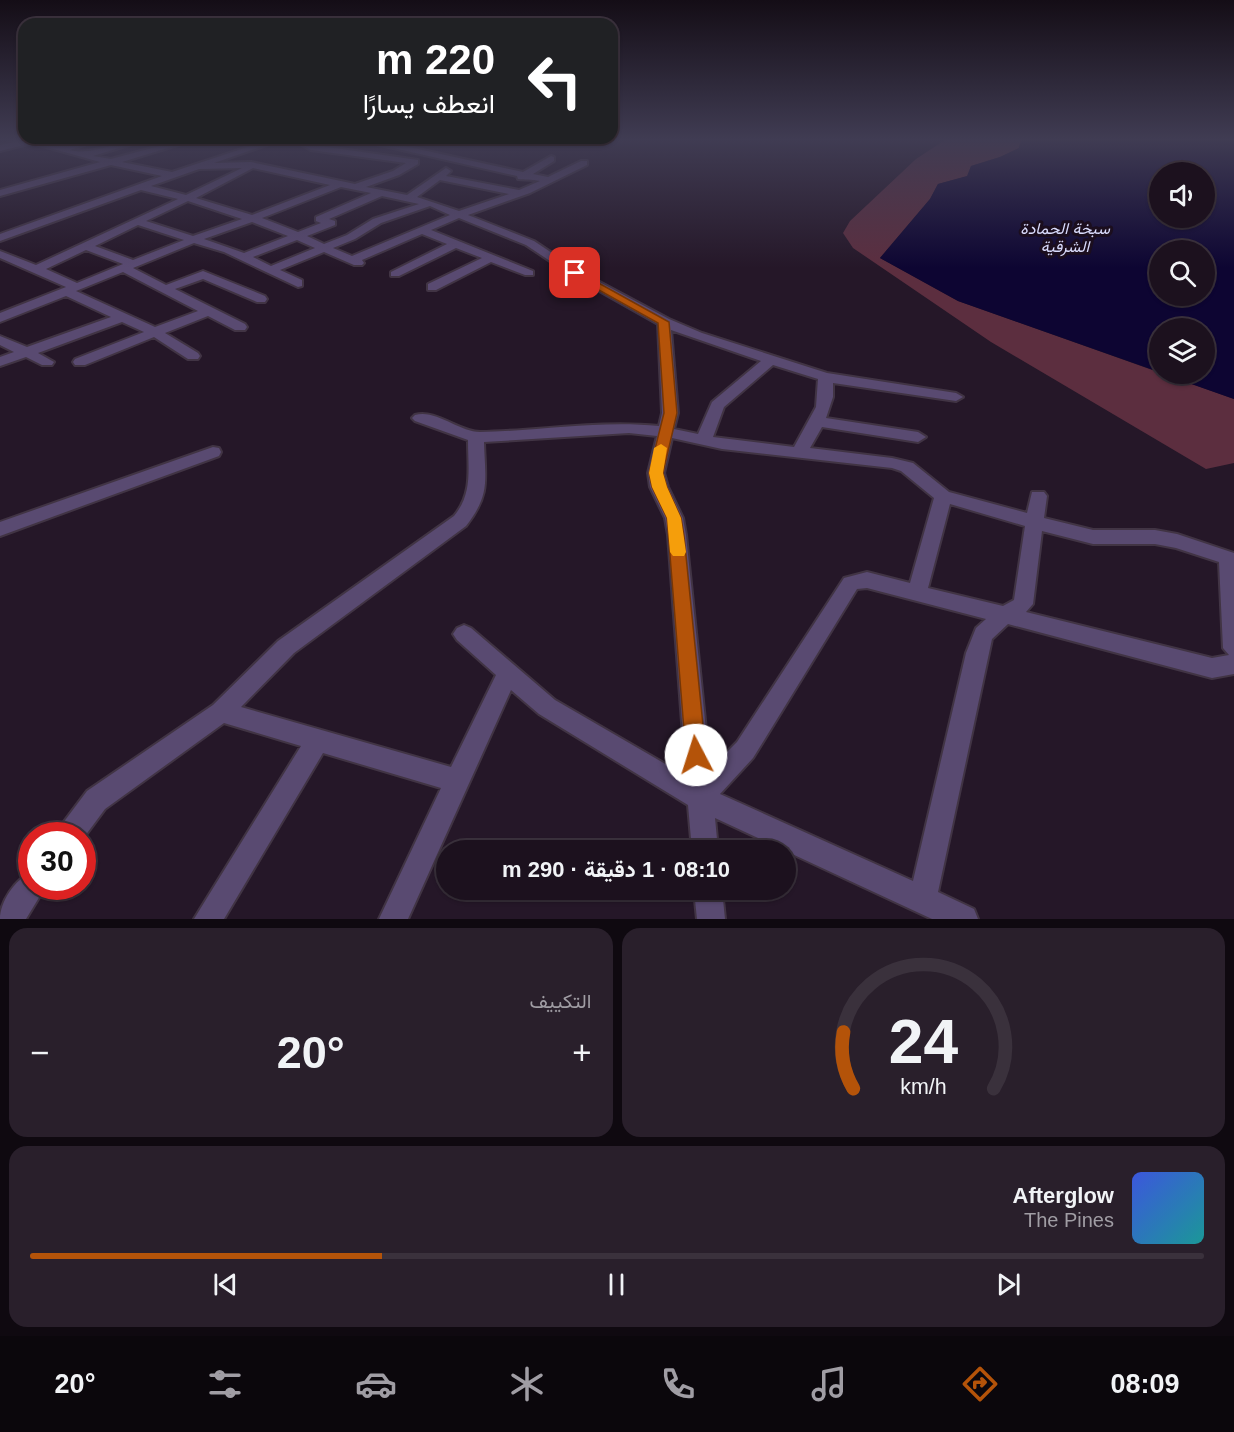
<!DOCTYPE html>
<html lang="ar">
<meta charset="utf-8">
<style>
body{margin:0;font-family:Helvetica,Vazirmatn,sans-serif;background:#291f2b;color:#f1f3f6;direction:rtl;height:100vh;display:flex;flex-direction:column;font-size:22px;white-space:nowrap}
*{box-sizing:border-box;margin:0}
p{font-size:20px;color:#a09da4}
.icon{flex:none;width:33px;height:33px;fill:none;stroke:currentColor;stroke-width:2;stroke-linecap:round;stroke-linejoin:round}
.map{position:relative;height:919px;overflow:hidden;direction:ltr}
.sheet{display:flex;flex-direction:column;gap:9px;padding:9px;background:#0f0910;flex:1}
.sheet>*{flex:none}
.guide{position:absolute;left:18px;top:18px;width:600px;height:126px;border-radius:18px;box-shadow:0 2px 4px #0004,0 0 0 2px #3a313c;direction:rtl;background:#202124;color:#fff;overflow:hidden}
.fabs{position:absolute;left:1149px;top:162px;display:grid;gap:12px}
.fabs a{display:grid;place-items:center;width:66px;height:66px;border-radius:50%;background:#1c111e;box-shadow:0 2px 4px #0004,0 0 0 2px #3a313c;font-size:30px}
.speed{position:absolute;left:18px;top:822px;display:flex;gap:12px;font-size:30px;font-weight:700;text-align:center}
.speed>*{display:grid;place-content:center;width:78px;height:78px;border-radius:50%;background:#1c111e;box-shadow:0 2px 4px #0004,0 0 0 2px #3a313c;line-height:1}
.speed .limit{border:9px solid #d22;background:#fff;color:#111}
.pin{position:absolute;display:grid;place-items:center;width:51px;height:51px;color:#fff;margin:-26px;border-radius:12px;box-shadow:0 3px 9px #0006}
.me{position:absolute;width:66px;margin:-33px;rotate:355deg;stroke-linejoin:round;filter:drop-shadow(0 0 4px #0008)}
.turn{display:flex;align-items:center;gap:21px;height:126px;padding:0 24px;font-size:27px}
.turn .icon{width:78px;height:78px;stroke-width:2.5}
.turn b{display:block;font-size:42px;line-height:51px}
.big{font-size:45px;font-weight:700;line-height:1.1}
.sheet .tile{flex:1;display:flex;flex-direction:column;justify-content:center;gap:9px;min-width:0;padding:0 21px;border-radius:18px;background:#291f2b}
.sheet .dial{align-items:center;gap:0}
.dial svg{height:156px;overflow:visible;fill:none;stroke:#3a313c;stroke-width:7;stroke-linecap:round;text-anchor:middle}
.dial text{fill:#f1f3f6;stroke:none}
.song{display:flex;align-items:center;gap:18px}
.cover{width:72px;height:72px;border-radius:9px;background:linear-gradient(135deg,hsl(230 70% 55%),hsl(180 70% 35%))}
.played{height:6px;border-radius:3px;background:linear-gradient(90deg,#b45309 30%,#3a313c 30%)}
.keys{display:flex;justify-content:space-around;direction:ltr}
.heat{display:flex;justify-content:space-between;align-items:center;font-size:33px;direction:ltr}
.sheet .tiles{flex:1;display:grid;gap:9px;grid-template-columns:1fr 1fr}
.tile:last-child{grid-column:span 2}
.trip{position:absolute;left:436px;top:840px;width:360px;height:60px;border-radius:30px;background:#1c111e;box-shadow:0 2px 4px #0004,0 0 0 2px #3a313c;font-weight:700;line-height:60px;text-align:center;direction:rtl}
.menu{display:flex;height:96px;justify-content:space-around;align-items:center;background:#0b070c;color:#a09da4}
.menu .icon{width:42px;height:42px}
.menu .on{color:#b45309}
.menu b{font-size:27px;color:#f1f3f6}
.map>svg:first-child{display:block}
.green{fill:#5c2e3f}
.water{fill:#0d0532;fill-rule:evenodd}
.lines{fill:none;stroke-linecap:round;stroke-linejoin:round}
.minor-casing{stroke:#413444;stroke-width:4}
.minor{fill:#594a71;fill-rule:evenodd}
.route{fill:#b45309;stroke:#753606;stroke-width:1.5}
.slow{fill:#f59e0b}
.labels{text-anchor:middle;stroke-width:6;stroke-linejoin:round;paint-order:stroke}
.far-water-label{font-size:16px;font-style:italic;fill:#d9dbfc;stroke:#1b0e1e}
</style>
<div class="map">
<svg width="1234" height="919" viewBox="0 0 1234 919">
<rect width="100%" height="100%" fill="#251728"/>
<path class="green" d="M945 140H1021L1019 148 1000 157 971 166 968 176 938 184 930 199 880 258 958 301 1234 399V463L1206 469 991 342 853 248 843 233 850 221 916 159Z"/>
<path class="water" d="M1021 140H1234V399L1163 374H1204V328H1160L1159 372 958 301 880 258 930 199 938 184 967 176 971 166 1000 157 1019 148ZM1160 172H1204V218H1160ZM1160 250H1204V296H1160Z"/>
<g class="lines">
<g class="minor-casing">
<path id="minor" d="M25 140C37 140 55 147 63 146 75 145 85 140 97 140L70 150C95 157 120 138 145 140L93 156 111 159 182 140H194L122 162 172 172 269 140H281L214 163 251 162 355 184 393 171 406 163 311 150 293 140H303L313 145 418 160V164L399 175 366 187 407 195 446 168 451 171 446 176 519 190 540 181C532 179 524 180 518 179L517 176 367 142 363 140H377L523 172 551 156 554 157V161L533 174 548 177 581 161H587V165L530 193 468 215 534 241 579 271 669 319 702 333 827 373 956 393 963 397 956 401 833 383V397L826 418 918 432 926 437 918 442 822 427 810 448 892 458 913 463 949 492 1027 513 1032 492H1044L1047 496 1044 518 1093 530H1155L1177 534 1234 553V674L1212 678 1008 624 992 639 938 892 974 909 978 919H932L715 818 718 850H692L688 805 539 714 511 690 408 919H379L441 788 323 753 224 919H194L301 746 224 723 105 809 82 840V836H56L60 827 87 791 213 705 278 641 454 516C473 493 468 469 468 440L415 421 412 418 415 415C436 409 459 432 480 432 540 431 599 420 659 426L662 413 658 324 571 275 526 245 459 218 431 230 533 271V275H525L491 262 436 290H428V284L482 258 456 248 399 276H391V272L447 244 422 234 362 260 364 263 362 265H354L324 252 280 270 302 280V286L298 287 224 252 194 243 133 268 166 285 203 271 265 296 267 299 265 302H257L203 279 175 289 245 324 247 327 245 330H235L208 316 165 333 198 353 200 356 198 359H188L154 337 85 365H75L73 362 75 359 144 332 122 322 38 353 54 362 52 365H42L26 357 0 366V357L14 352 0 345V336L27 347 111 317 66 296 0 322V313L66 287 0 258V251L36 265 178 199 141 190 0 241V234L162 176 111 165 0 196V190L100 162 32 143 0 151V145ZM242 168 186 195 151 186 199 169ZM253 168 330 185 252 215 196 198ZM440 180 509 194 459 211 417 197ZM341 187 371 193 316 217V221L321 223 298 232 262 218ZM382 196 419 204 373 219 347 235 324 244 307 236 335 225V221L329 219ZM188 201 242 219 193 236 146 221ZM430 206 450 215 352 256 333 248 355 239 381 223ZM252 222 288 236 244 253 204 239ZM138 225 184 240 133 260 95 246ZM297 240 315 248 271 266 253 257ZM86 250 123 264 77 283 46 269ZM123 272 198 311 155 327 76 291ZM671 330 761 361 712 402 698 434 674 429 678 413ZM773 365 818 379 816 407 794 447 713 437 724 407ZM629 433 657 436 648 473 650 487 665 518 668 535 686 776 555 700 471 628 464 625 457 628 453 634 457 640 496 675 451 767 241 707 294 653 466 526C491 494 485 479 484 442ZM672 438 722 449 892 468 901 471 934 498 910 583 867 572 844 578 737 742 710 769 686 535 683 518 668 487 664 473ZM950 504 1025 526 1014 600 1003 606 928 588ZM1042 531 1093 544H1155L1176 548 1219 562 1223 648 1229 655 1212 658 1026 612 1033 604ZM867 588 986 619 976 628 966 653 913 881 720 794 753 758 857 589Z
M213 447 219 448 221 452 219 456 0 536V522Z
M32 872V886H46L26 919H0C0 902 15 879 32 872Z
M694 890H722L725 919H697Z"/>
</g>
<use href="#minor" class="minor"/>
</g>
<linearGradient id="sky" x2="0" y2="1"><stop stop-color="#140d16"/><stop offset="0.52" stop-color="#403c53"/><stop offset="1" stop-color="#403c53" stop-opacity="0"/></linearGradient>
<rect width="1234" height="268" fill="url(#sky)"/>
<path class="route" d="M575 270 669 322 677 413 663 473 667 487 681 518 684 536 706 755 703 761 696 764 689 761 686 755 667 518 652 487 649 473 664 413 658 323 572 275V271Z"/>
<path class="slow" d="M661 444 667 448 663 473 667 487 681 518 686 552 684 556H673L670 552 667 518 652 487 649 473 654 448Z"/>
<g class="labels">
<g class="far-water-label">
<text x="1065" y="234">سبخة الحمادة<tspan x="1065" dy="18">الشرقية</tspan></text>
</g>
</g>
</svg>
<div class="fabs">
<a><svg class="icon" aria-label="sound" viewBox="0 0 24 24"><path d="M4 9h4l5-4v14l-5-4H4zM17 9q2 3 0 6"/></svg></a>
<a><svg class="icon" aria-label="search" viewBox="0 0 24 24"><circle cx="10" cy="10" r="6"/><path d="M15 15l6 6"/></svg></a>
<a><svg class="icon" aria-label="layers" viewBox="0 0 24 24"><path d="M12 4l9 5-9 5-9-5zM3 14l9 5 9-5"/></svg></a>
</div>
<div class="speed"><div class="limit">30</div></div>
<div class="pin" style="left:575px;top:273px;background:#d93025"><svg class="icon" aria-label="arrive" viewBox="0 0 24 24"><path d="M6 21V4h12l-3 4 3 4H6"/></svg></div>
<svg class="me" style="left:696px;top:755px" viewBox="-20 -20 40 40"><circle r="19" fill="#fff"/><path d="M0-13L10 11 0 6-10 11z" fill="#b45309"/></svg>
<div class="trip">08:10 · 1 دقيقة · 290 m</div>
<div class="guide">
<div class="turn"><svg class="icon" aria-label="left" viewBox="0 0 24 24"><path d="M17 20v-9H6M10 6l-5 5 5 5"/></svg><div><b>220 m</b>انعطف يسارًا</div></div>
</div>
</div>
<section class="sheet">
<div class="tiles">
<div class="tile dial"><svg viewBox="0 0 100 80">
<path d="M14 69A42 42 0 1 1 86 69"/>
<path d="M14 69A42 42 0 0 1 9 40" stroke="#b45309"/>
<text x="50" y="56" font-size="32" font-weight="700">24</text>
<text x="50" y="72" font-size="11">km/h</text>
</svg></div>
<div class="tile"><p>التكييف</p>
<div class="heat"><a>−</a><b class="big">20°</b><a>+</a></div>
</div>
<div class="tile">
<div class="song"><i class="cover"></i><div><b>Afterglow</b><p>The Pines</p></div></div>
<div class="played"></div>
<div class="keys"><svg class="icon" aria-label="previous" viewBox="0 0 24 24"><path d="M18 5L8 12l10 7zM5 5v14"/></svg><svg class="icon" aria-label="pause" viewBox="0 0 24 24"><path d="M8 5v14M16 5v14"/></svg><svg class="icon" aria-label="next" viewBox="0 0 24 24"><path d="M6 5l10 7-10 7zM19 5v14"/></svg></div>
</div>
</div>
</section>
<nav class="menu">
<b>08:09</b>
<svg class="icon on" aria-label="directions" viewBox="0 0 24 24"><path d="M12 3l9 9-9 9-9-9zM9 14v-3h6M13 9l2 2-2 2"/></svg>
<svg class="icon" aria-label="music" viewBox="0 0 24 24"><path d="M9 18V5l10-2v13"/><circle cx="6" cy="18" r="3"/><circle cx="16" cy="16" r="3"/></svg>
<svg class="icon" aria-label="phone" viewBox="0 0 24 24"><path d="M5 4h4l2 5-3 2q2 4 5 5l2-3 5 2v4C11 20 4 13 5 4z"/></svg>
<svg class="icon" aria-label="climate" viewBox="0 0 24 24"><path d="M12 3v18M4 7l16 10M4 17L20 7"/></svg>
<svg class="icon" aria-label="car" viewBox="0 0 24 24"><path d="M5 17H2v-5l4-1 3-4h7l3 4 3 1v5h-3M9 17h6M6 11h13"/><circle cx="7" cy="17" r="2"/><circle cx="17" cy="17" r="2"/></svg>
<svg class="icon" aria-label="filters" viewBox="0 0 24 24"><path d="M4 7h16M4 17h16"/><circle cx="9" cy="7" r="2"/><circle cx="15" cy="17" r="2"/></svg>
<b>20°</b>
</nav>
